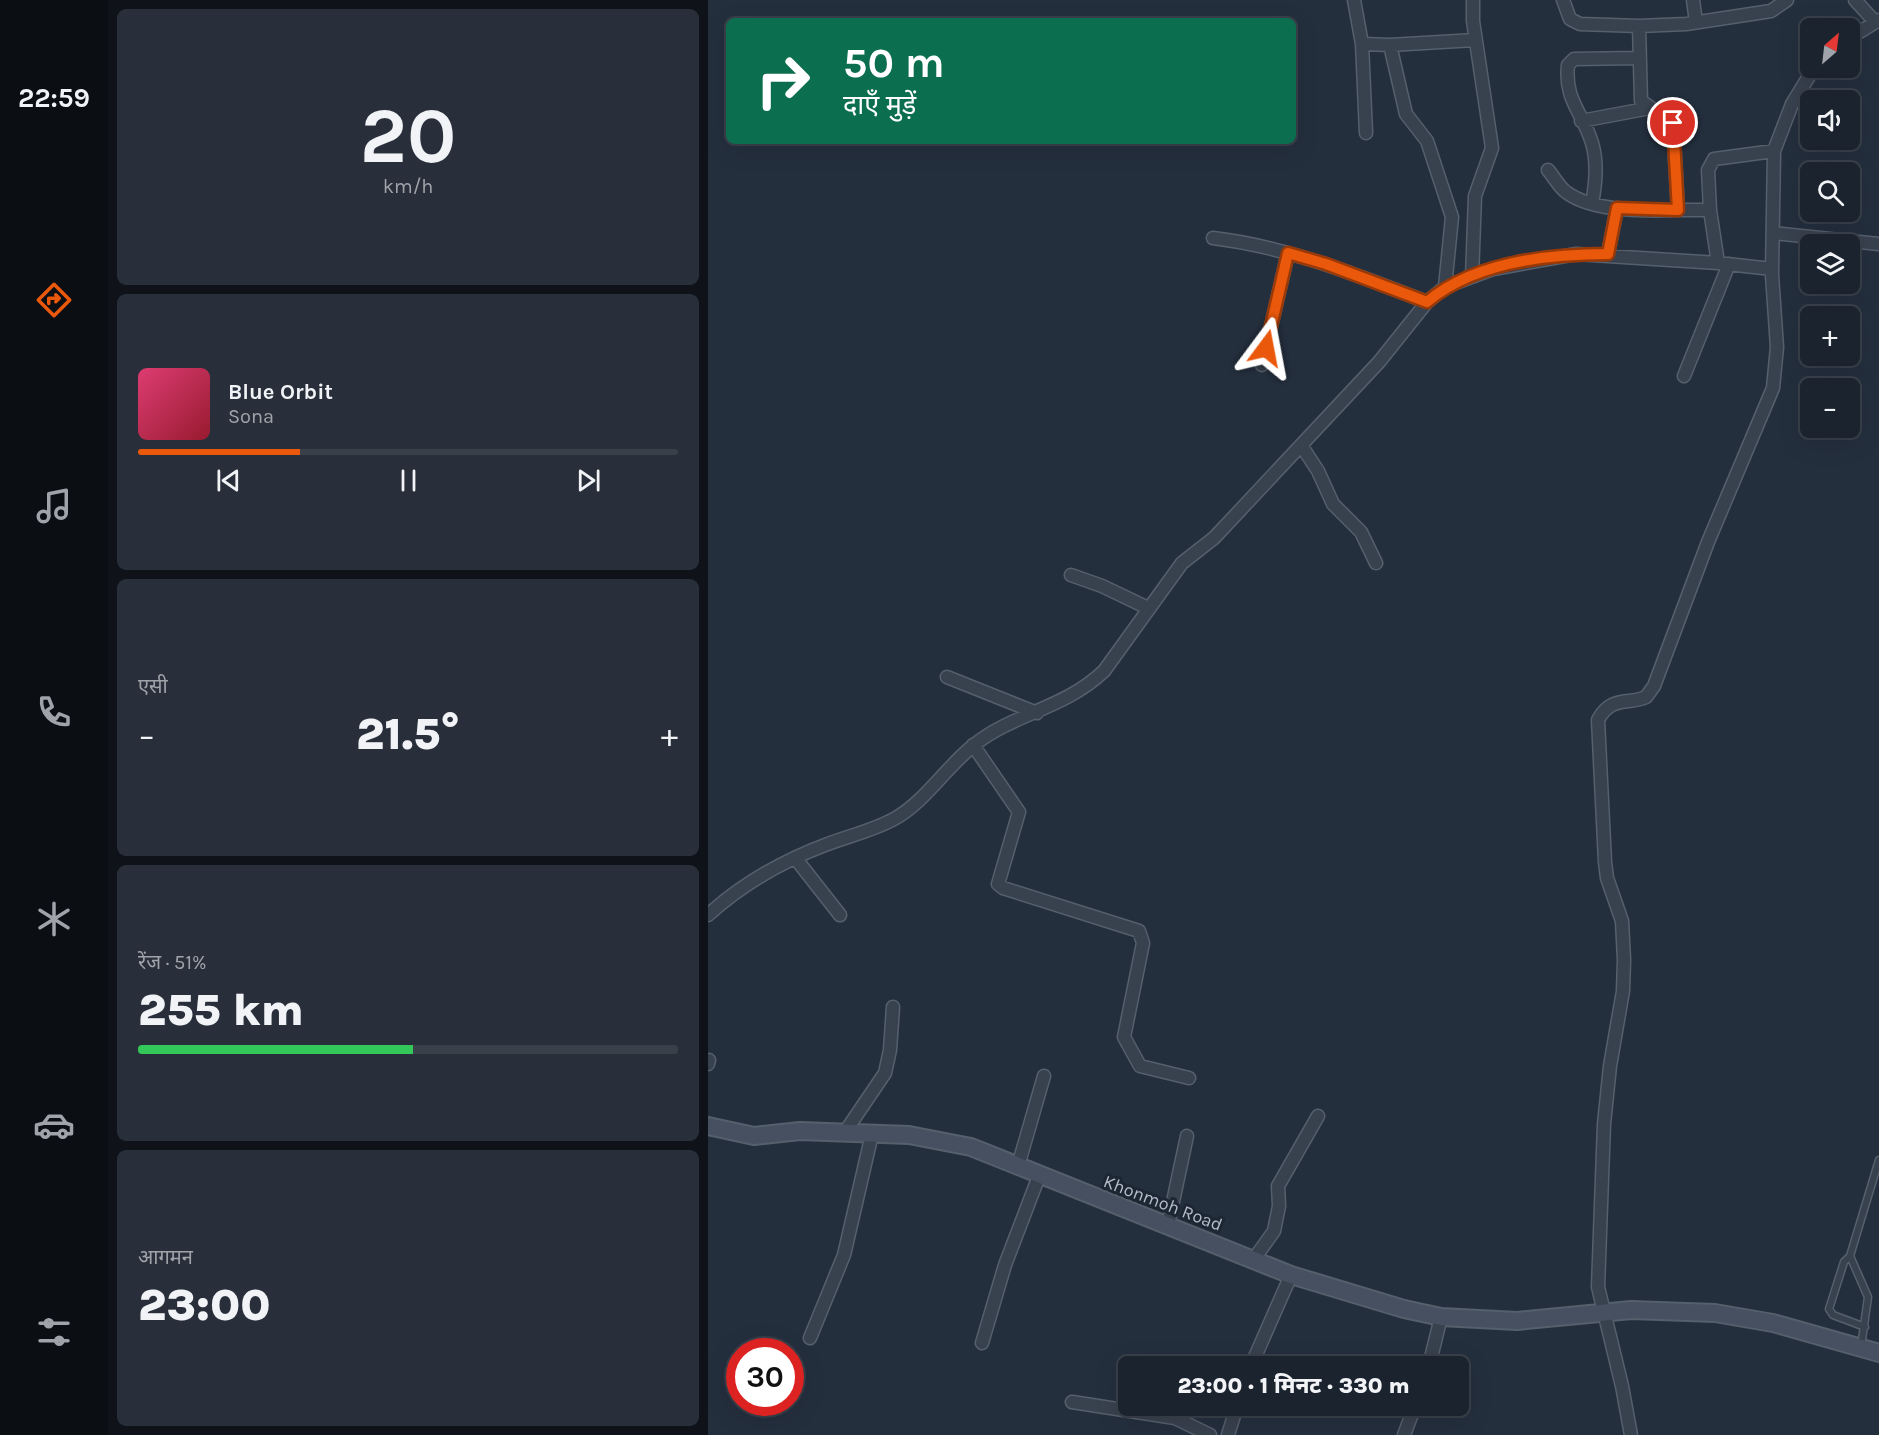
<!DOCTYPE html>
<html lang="hi">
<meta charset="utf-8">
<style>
body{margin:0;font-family:Karla,"Noto Sans Devanagari",sans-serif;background:#282f3a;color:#f1f3f6;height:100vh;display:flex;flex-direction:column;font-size:22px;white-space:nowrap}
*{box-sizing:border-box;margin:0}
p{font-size:20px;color:#a0a4aa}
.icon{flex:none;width:33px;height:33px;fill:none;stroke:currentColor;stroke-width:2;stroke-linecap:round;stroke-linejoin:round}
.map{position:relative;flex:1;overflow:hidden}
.side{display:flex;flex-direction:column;gap:9px;padding:9px;background:#0f1319;width:600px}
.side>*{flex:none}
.guide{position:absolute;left:18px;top:18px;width:570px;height:126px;border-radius:9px;box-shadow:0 6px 24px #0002,0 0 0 2px #39404a;background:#0b6e4f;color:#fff;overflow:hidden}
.needle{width:39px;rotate:28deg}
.tools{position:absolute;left:1092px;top:18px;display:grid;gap:12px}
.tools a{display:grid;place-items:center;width:60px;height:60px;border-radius:9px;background:#1b232e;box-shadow:0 6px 24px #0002,0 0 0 2px #39404a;font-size:30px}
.speed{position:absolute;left:18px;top:1338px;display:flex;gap:12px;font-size:30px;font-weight:700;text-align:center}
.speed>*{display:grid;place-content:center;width:78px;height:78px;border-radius:50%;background:#1b232e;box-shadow:0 6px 24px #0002,0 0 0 2px #39404a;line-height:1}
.speed .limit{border:9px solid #d22;background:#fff;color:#111}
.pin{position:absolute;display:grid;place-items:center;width:51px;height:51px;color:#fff;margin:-26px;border:3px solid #fff;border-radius:50%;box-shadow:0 2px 6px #0007}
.me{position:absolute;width:66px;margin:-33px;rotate:13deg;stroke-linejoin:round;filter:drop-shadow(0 0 4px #0008)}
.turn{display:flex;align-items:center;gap:21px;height:126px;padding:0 18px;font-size:27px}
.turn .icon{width:78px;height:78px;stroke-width:2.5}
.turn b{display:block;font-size:42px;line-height:51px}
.big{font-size:45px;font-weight:800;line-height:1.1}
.side .card{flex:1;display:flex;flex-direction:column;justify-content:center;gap:9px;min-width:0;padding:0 21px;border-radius:9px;background:#282f3a}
.side .dial{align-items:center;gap:0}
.dial b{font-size:78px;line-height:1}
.song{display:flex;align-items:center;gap:18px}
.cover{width:72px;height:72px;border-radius:9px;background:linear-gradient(135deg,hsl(340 70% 55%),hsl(350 70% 35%))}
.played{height:6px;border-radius:3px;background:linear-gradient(90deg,#ea580c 30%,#39404a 30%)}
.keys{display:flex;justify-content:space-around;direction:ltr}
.heat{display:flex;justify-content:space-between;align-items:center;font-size:33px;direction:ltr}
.charge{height:9px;border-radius:4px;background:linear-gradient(90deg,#34c759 51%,#39404a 0)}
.trip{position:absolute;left:410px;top:1356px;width:351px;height:60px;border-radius:9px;background:#1b232e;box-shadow:0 6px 24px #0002,0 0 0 2px #39404a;font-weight:800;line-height:60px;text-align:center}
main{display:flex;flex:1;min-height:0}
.tab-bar{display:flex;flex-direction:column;width:108px;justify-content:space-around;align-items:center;background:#0b0e12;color:#a0a4aa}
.tab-bar .icon{width:42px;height:42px}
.tab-bar .selected{color:#ea580c}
.tab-bar b{font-size:27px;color:#f1f3f6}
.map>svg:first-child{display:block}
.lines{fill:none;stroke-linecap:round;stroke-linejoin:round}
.lane-casing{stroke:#565f6c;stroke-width:9}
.street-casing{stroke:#565f6c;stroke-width:15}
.secondary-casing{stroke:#565f6c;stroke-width:20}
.lane{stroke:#38414e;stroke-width:6}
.street{stroke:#38414e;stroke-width:12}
.secondary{stroke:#465061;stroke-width:16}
.route-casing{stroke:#983908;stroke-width:15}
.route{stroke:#ea580c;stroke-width:10}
.labels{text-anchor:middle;stroke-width:6;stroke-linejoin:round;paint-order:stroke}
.street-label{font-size:18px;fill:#b4bcc9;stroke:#1d2633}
</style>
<main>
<nav class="tab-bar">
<b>22:59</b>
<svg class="icon selected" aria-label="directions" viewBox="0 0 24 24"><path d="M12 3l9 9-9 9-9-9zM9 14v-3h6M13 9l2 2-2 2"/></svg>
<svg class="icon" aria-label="music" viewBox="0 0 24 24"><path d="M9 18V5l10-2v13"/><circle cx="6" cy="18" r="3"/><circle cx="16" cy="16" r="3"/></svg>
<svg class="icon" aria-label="phone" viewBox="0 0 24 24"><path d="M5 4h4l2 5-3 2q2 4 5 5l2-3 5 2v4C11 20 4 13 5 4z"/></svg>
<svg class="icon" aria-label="climate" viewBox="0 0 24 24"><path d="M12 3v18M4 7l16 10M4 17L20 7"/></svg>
<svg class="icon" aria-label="car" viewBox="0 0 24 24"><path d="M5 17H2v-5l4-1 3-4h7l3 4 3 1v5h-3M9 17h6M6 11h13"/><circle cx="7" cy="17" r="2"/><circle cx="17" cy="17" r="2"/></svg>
<svg class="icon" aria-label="filters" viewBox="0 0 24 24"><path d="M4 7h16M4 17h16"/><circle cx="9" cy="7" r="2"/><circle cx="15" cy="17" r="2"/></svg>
</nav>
<section class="side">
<div class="card dial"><b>20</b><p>km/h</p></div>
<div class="card">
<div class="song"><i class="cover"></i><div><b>Blue Orbit</b><p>Sona</p></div></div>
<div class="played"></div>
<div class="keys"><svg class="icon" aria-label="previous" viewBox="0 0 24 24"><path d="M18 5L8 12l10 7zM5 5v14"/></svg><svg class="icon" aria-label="pause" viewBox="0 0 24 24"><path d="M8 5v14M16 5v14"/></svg><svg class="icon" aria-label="next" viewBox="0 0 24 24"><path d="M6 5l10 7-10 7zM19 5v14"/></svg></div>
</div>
<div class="card"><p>एसी</p>
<div class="heat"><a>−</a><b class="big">21.5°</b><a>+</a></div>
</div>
<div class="card"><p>रेंज · 51%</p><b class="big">255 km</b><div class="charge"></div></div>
<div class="card"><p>आगमन</p><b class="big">23:00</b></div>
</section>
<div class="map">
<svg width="1171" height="1435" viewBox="0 0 1171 1435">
<rect width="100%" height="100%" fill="#242f3e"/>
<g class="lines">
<g class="lane-casing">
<path id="lane" d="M1142 1256 1136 1262 1121 1309 1125 1315 1157 1327
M1153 1347 1160 1297 1142 1256 1171 1160"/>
</g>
<g class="street-casing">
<path id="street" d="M646 0 654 44 682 45 767 40
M855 0 862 19 872 24 931 26 978 24 1063 11 1079 0
M985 0 988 22
M1147 0 1167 22
M931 26 933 101 965 123 970 210H1002L1010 263
M1142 38 1171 20
M654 44 658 133
M682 45 698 114 719 141 744 217 737 287
M873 121 942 108
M840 170C846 177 851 187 858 192 884 212 938 211 970 210
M884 203C888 183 890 163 884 143 875 113 856 100 860 65L866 59 930 58
M1002 210 1000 170 1006 159 1066 151
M1065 233 1171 244
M505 238C580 247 649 275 719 302
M900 254 909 208
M764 277 767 196 784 148 765 21V0
M554 365 580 253
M976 376 1021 264
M593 445 610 471 625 504 653 532 668 563
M363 575 394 586 440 608
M239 677 329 713
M265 745 311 812 290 884 295 888 431 931 435 943 416 1037 432 1066 481 1078
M88 859 132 915
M0 915C33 885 75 861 117 845 140 836 164 831 186 819 217 802 238 767 266 745 306 713 356 709 396 671L474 563 506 538 671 362 719 302 737 287 785 269 868 254 1010 263 1064 269
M0 1064 1 1060
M137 1132 177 1073 182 1050 185 1007
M310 1166 336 1076
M460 1225 479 1136
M546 1259 566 1231 571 1206 570 1186 610 1116
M102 1338 136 1255 164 1134
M274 1343 297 1265 331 1176
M543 1366 583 1275
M721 1366 733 1317
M364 1402 467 1418 502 1435
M520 1435 529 1406
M696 1435 707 1406
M923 1435 914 1386 890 1287 896 1124 902 1066 915 991 916 960 914 921 899 878 897 862 890 720C903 695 921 705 938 697L946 686 1000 542 1065 388 1069 347 1064 275 1066 151 1084 104 1106 68"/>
</g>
<g class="secondary-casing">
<path id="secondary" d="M0 1126 46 1136 92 1131 201 1135 263 1147 583 1275 696 1309 733 1317 809 1321 923 1310 1007 1313 1065 1323 1171 1353"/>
</g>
<use href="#lane" class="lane"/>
<use href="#street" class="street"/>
<use href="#secondary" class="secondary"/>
</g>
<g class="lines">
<g class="route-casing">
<path id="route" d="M558 348 580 253 618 264 719 302C766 262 841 254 900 254L909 208 970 210 965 123"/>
</g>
<use href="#route" class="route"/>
</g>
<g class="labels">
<g class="street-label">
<text transform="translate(455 1203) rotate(21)" y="6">Khonmoh Road</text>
</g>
</g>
</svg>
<div class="tools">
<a><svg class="needle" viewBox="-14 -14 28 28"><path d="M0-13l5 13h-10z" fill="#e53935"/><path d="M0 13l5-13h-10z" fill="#a0a4aa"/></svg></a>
<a><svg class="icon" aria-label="sound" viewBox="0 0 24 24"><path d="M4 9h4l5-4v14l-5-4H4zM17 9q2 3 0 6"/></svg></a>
<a><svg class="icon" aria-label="search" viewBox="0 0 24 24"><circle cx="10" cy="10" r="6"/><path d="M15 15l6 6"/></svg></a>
<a><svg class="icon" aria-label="layers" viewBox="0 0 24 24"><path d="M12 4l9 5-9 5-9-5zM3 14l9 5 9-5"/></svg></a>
<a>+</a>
<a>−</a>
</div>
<div class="speed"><div class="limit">30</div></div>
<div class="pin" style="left:965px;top:123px;background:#d93025"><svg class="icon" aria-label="arrive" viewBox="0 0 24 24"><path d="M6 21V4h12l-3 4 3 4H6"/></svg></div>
<svg class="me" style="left:558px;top:348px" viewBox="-20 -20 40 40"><path d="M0-17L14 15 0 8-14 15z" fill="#ea580c" stroke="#fff" stroke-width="4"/></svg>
<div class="trip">23:00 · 1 मिनट · 330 m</div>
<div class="guide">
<div class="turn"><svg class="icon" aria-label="right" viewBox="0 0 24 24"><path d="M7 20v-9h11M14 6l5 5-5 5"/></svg><div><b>50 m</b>दाएँ मुड़ें</div></div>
</div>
</div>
</main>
